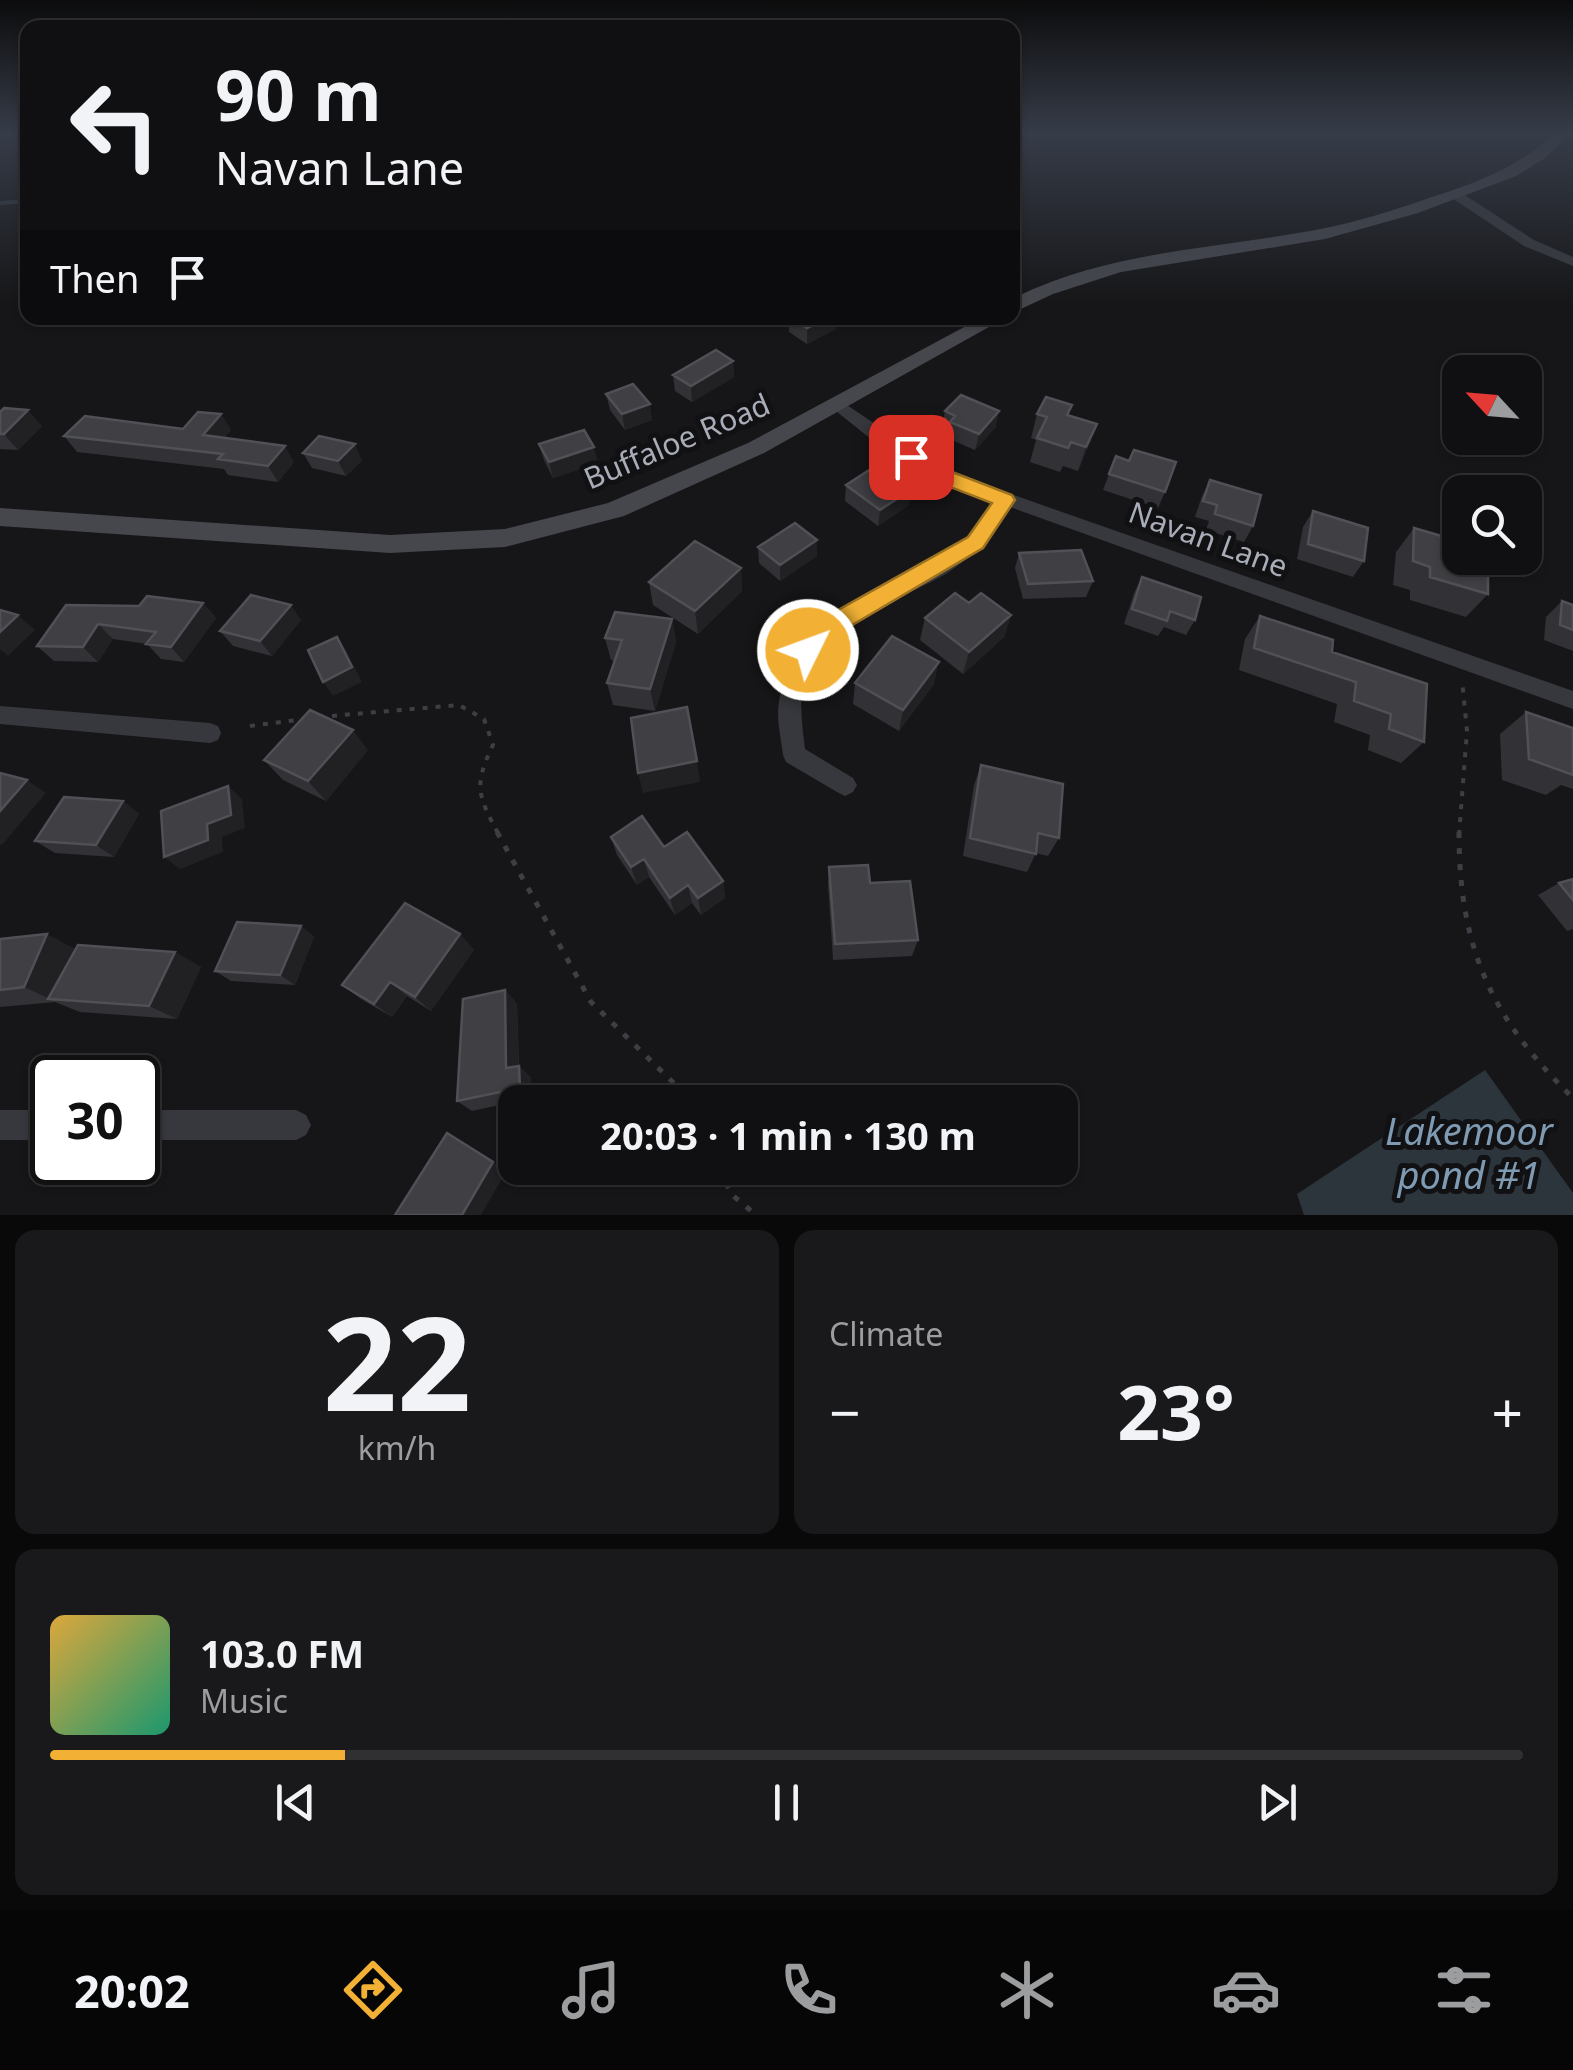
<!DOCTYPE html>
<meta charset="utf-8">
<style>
body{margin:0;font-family:"Noto Sans",sans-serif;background:#19191b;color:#f1f3f6;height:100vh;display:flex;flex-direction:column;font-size:38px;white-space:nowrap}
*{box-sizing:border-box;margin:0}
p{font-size:32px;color:#9c9d9f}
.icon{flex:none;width:55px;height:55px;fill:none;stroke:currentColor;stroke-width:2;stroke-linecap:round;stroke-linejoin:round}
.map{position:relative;height:1215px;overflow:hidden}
.panel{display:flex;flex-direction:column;gap:15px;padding:15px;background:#09090a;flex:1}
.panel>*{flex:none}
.banner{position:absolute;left:20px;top:20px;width:1000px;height:305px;border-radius:20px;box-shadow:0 2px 8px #0004,0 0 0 2px #303032;background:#101012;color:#f1f3f6;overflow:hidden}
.needle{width:65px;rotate:296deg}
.buttons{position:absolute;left:1442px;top:355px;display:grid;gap:20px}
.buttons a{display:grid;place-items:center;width:100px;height:100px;border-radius:20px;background:#101012;box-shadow:0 2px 8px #0004,0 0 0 2px #303032;font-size:50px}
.speed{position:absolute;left:30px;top:1055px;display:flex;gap:20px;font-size:50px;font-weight:700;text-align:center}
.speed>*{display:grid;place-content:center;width:130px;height:130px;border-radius:50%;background:#101012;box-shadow:0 2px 8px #0004,0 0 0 2px #303032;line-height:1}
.speed .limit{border:5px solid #111;border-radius:15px;background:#fff;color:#111}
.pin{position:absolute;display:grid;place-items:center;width:85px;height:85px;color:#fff;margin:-42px;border-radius:20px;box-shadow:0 5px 15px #0006}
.me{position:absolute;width:110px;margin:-55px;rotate:48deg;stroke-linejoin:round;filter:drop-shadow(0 0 8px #0008)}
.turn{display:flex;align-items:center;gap:35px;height:210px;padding:0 30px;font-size:45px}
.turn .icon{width:130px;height:130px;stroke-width:2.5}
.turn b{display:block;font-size:70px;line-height:85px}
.then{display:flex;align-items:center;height:95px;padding:0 30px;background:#0003;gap:20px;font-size:38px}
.big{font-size:75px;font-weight:700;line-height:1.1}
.panel .tile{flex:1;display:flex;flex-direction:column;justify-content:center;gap:15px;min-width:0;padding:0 35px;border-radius:20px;background:#19191b}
.panel .dial{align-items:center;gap:0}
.dial b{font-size:130px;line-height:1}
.song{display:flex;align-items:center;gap:30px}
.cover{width:120px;height:120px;border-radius:15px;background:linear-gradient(135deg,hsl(40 70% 55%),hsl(160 70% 35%))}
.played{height:10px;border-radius:5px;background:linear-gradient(90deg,#f2b134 20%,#303032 20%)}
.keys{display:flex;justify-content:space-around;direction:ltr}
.heat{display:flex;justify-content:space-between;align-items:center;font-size:55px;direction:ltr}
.panel .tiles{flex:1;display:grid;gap:15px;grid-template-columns:1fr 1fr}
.tile:last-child{grid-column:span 2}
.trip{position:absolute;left:498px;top:1085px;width:580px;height:100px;border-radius:20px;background:#101012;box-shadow:0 2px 8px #0004,0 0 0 2px #303032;font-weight:700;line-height:100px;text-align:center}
.dock{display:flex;height:160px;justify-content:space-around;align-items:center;background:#060607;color:#9c9d9f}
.dock .icon{width:70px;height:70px}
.dock .on{color:#f2b134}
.dock b{font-size:45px;color:#f1f3f6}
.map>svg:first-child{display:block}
.green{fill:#1c231d}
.water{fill:#2c353c}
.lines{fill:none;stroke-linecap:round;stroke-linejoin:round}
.stream{stroke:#2c353c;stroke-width:4}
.path-far1{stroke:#3d3f44;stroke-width:4;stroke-dasharray:5 8;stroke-linecap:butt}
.path{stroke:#3d3f44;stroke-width:5;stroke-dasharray:6 10;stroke-linecap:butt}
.street{fill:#37383d;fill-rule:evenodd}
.secondary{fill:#45474d;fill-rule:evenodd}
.wall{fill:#323236}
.shaded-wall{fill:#212124}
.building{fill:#3f3f44;stroke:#4f5156;stroke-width:2.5}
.route{fill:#f2b134;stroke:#9d7322;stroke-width:2.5}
.labels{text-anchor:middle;stroke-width:10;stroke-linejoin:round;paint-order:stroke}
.street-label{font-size:30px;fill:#a8adb8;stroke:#111113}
.near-water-label{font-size:38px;font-style:italic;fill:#7f9bb3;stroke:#111113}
</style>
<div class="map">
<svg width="1573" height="1215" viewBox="0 0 1573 1215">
<rect width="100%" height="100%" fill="#161618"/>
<path class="green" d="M1133 132H1544L1534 139 1180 146Z"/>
<path class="water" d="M1485 1070 1573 1193V1215H1304L1297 1194Z"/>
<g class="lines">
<path class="stream" d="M0 203 28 201"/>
<path class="path-far1" d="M319 717 459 705 484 719 493 745C473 786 478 796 499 835
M250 726 305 719
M1459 835 1467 731 1462 680"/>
<path class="path" d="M497 832 591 1002 693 1102
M1459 832C1459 948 1491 1018 1573 1098
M720 1168 731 1194 756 1215"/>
<path class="street" d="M1452 192H1460L1534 240 1573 257V266L1524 246 1452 198Z
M838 399 945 471 1573 691V709L1010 507C992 535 975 555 947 573 905 599 822 621 806 673 798 699 802 723 805 749L853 778 857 785 853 792 845 796 837 792 786 762 783 755C781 738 776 718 779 702 793 599 901 595 967 538 979 528 986 514 995 501L933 479 876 443 832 408V400Z
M0 706 210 723 218 726 221 733 218 740 210 743 0 724Z
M0 1110H52V1140H0Z
M138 1110H296L306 1115 311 1125 306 1135 296 1140H138Z"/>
<path class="secondary" d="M1556 132H1572L1545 158 1516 176 1418 213 1325 239 1121 272 1053 294 1012 313V299C1106 252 1208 249 1310 231 1352 224 1394 210 1435 196 1479 182 1522 165 1556 132Z
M981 318H1005L764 453 624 516 505 547 390 553 0 526V508L390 535 505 529 608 503 748 443Z"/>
</g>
<path class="wall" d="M789 318H836V329L807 344 789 332Z
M733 361 734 377 692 402 675 391 673 375Z
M606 394 652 420 625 430 610 410Z
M945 411 996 427 975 450 947 438 948 430 942 427Z
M0 412 42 426 18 450 0 449Z
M221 414 231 430 224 438 294 462 278 482 228 475 224 469 77 452 64 436 183 429Z
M1037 414 1068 415 1097 424 1078 471 1063 466 1060 472 1030 462 1036 440 1031 438Z
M539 444 598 463 553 478 544 460Z
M303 453 362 460 346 476 312 468Z
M1116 456 1165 492 1158 508 1103 490Z
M1210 480 1253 526 1244 542 1206 530 1209 521 1195 517 1202 496Z
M846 485 909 505 878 526 845 501Z
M1313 511 1364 561 1353 577 1297 559 1303 527Z
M1414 528 1445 546 1473 570 1488 594 1466 617 1410 600V590L1393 585 1396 552Z
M758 547 817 556 780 581 759 563Z
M1019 553 1093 581 1086 597 1023 599 1015 568Z
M741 568 742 591 698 634 653 605 649 582Z
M1142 577 1195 620 1186 635 1164 627 1158 636 1124 624 1134 593Z
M1562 601 1572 605 1573 604V651L1544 640 1546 617Z
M203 603 216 618 184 662 161 659 147 644 113 639 98 662 54 661 37 646 139 606Z
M1011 615 1004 637 963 674 920 640 925 618Z
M1260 616 1332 652 1424 742 1401 763 1368 750 1370 735 1334 722 1337 704 1239 670 1245 639Z
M672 619 676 642 655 711 613 705 607 683 615 661 611 660 605 638Z
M301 620 272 656 233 646 220 631Z
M855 683 934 684 899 731 853 704Z
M1526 712 1573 728V789L1561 785 1546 795 1502 780 1500 734Z
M368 750 326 801 283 780 264 760Z
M981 765 1059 838 1048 856 1036 853 1027 872 963 856 974 785Z
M123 801 139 814 114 857 55 853 35 841Z
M611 837 664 847 723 881 725 898 701 915 692 903 675 915 649 877 637 885 617 855Z
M829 867 870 883 918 940 912 956 833 960 828 884Z
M1573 879V929L1567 931 1538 895 1559 883Z
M301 926 314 937 295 985 231 981 215 971Z
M460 934 474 950 431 1011 407 996 392 1017 361 999 342 985Z
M0 939 76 949 175 952 201 967 177 1019 80 1012 55 1002 0 1007Z
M505 990 517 1004 519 1066 531 1078 532 1098 472 1111 457 1101Z"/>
<path class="shaded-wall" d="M828 318H836V329L807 344V328Z
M733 361 734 377 692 402 691 386Z
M650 404 652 420 625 430 622 414Z
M28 410 42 426 18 450 4 434Z
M999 411 996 427 975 450 979 434Z
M221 414 231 430 213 451 203 435Z
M1097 424 1088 448 1078 471 1086 447Z
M355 444 362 460 346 476 338 461Z
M285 446 294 462 278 482 268 466Z
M594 447 598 463 553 478 549 462Z
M912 489 909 505 878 526 880 510Z
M817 540V556L780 581V565Z
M741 568 742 591 698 634 695 611Z
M203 603 216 618 184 662 171 647Z
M291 605 301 620 272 656 260 641Z
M18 615 35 630 8 656 0 649V632Z
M1011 615 1004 637 963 674 969 652Z
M672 619 676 642 655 711 650 689Z
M98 624 113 639 98 662 83 647Z
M337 637 347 652 362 682 333 696 323 682Z
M939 662 934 684 899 731 903 710Z
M353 730 368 750 326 801 308 781Z
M697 761 700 782 643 793 638 773Z
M27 780 46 793 2 845 0 844V811Z
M228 786 242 799 245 828 222 837 223 852 180 869 164 857 207 824Z
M123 801 139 814 114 857 96 845Z
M644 859 649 877 637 885 631 867Z
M723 881 725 898 701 915 698 898Z
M688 885 692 903 675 915 670 898Z
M301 926 314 937 295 985 280 975Z
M47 934 77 950 50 999 24 987Z
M460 934 474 950 431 1011 415 997Z
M175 952 201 967 177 1019 149 1006Z
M390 982 407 996 392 1017 374 1004Z
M505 990 517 1004 519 1079 506 1068Z
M519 1066 531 1078 532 1098 520 1088Z
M447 1133 507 1170 481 1215H462Z"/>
<path class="building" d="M791 318H828L807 328Z
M716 350 733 361 691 386 673 375Z
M633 384 650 404 622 414 606 394Z
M961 395 999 411 979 434 950 422 955 416 945 411Z
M1046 397 1072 405 1067 415 1097 424 1086 447 1071 442 1068 448 1037 438 1047 417 1037 414Z
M4 408 28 410 4 434H0V412Z
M198 412 221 414 203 435 285 446 268 466 218 459 223 454 64 436 85 416 183 429Z
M584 430 594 447 549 462 539 444Z
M319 436 355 444 338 461 303 453Z
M1134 450 1176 462 1165 492 1109 474 1116 456 1129 461Z
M877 465 912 489 880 510 846 485Z
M1210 480 1261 495 1253 526 1215 514 1217 505 1203 501Z
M1313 511 1368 528 1364 561 1308 544Z
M795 523 817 540 780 565 758 547Z
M1414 528 1445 537V546L1460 551V558H1473V570L1488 574V594L1430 577V567L1413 561Z
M695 541 741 568 695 611 649 582Z
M1081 550 1093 581 1028 584 1019 553Z
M1142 577 1201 597 1195 620 1170 611 1167 621 1132 609Z
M955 593 969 603 981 593 1011 615 969 652 925 618Z
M251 595 291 605 260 641 220 631Z
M147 596 203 603 171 647 146 644 156 632 98 624 83 647 37 646 66 605 139 606Z
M1562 601 1573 605V630L1560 625Z
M0 610 18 615 0 632Z
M615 612 672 619 650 689 607 683 622 640 605 638Z
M1260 616 1333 640 1332 652 1427 684 1424 742 1389 729 1391 714 1354 701 1356 682 1254 648Z
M892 636 939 662 903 710 855 683Z
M337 637 352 667 323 682 308 650Z
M687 707 697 761 638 773 631 718Z
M310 710 353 730 308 781 264 760Z
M1526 712 1573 728V775L1529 759Z
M981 765 1063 784 1059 838 1038 833 1036 854 970 838Z
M0 773 27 780 0 811Z
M228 786 231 815 207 824 208 840 164 857 161 811Z
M64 797 123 801 96 845 35 841Z
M642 816 664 847 687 832 723 881 698 898 688 885 670 898 644 859 631 867 611 837Z
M868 865 870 883 910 881 918 940 835 944 829 867Z
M1573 879V900L1559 883Z
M405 903 460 934 415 997 390 982 374 1004 342 985Z
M237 922 301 926 280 975 215 971Z
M47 934 24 987 0 990V939Z
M78 945 175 952 149 1006 48 999Z
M505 990 506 1068 519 1066 520 1088 457 1101 463 999Z
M447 1133 493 1162 462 1215H395Z"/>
<linearGradient id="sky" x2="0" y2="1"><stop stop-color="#0c0c0d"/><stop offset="0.44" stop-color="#363c48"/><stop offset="1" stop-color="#363c48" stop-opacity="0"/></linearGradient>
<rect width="1573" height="303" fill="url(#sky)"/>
<path class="route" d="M911 451 947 470 1012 495 1015 500 983 548 832 637 816 657H800L796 650 815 623 968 537 992 503 932 480 904 462V453Z"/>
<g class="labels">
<g class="street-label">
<text transform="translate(677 442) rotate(-23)" y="10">Buffaloe Road</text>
<text transform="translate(1208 540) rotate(20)" y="10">Navan Lane</text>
</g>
<g class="near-water-label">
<text x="1469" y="1145">Lakemoor<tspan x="1469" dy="44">pond #1</tspan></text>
</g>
</g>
</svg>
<div class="buttons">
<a><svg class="needle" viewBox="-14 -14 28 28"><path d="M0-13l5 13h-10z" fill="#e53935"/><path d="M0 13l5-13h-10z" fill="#9c9d9f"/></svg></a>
<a><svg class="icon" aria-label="search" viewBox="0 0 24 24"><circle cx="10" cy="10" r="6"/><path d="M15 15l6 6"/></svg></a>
</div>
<div class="speed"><div class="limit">30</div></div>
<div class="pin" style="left:911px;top:457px;background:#d93025"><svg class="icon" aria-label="arrive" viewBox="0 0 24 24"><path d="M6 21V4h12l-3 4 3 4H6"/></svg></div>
<svg class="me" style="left:808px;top:650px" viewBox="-20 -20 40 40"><circle r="17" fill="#f2b134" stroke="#fff" stroke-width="3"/><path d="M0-11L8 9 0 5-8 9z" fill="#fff"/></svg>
<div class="trip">20:03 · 1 min · 130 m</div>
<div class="banner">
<div class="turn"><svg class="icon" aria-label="left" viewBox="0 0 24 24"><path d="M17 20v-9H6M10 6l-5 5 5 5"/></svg><div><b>90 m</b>Navan Lane</div></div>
<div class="then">Then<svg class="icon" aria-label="arrive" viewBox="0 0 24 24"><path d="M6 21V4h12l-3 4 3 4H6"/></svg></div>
</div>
</div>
<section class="panel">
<div class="tiles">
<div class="tile dial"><b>22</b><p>km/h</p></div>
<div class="tile"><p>Climate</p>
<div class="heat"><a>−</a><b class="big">23°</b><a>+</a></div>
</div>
<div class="tile">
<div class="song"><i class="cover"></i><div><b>103.0 FM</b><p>Music</p></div></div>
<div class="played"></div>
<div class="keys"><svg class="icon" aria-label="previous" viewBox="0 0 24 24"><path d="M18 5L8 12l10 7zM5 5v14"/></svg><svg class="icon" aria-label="pause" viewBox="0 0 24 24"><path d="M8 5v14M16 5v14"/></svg><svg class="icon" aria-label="next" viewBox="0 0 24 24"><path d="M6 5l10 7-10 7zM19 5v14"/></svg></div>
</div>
</div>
</section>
<nav class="dock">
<b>20:02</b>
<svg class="icon on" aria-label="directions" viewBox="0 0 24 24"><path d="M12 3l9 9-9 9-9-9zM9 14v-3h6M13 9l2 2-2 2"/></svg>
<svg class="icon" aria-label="music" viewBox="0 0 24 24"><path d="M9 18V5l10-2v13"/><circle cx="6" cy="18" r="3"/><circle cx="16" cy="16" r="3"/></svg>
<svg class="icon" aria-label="phone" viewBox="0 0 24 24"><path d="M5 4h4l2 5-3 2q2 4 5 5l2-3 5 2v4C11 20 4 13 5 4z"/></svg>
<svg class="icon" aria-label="climate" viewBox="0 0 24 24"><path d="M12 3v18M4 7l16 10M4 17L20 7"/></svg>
<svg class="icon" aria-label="car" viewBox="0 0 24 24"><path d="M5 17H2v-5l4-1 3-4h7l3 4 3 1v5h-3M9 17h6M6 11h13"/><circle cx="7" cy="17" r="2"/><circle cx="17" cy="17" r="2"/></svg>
<svg class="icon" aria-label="filters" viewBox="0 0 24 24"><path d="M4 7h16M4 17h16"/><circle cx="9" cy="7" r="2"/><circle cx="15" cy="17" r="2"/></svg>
</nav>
